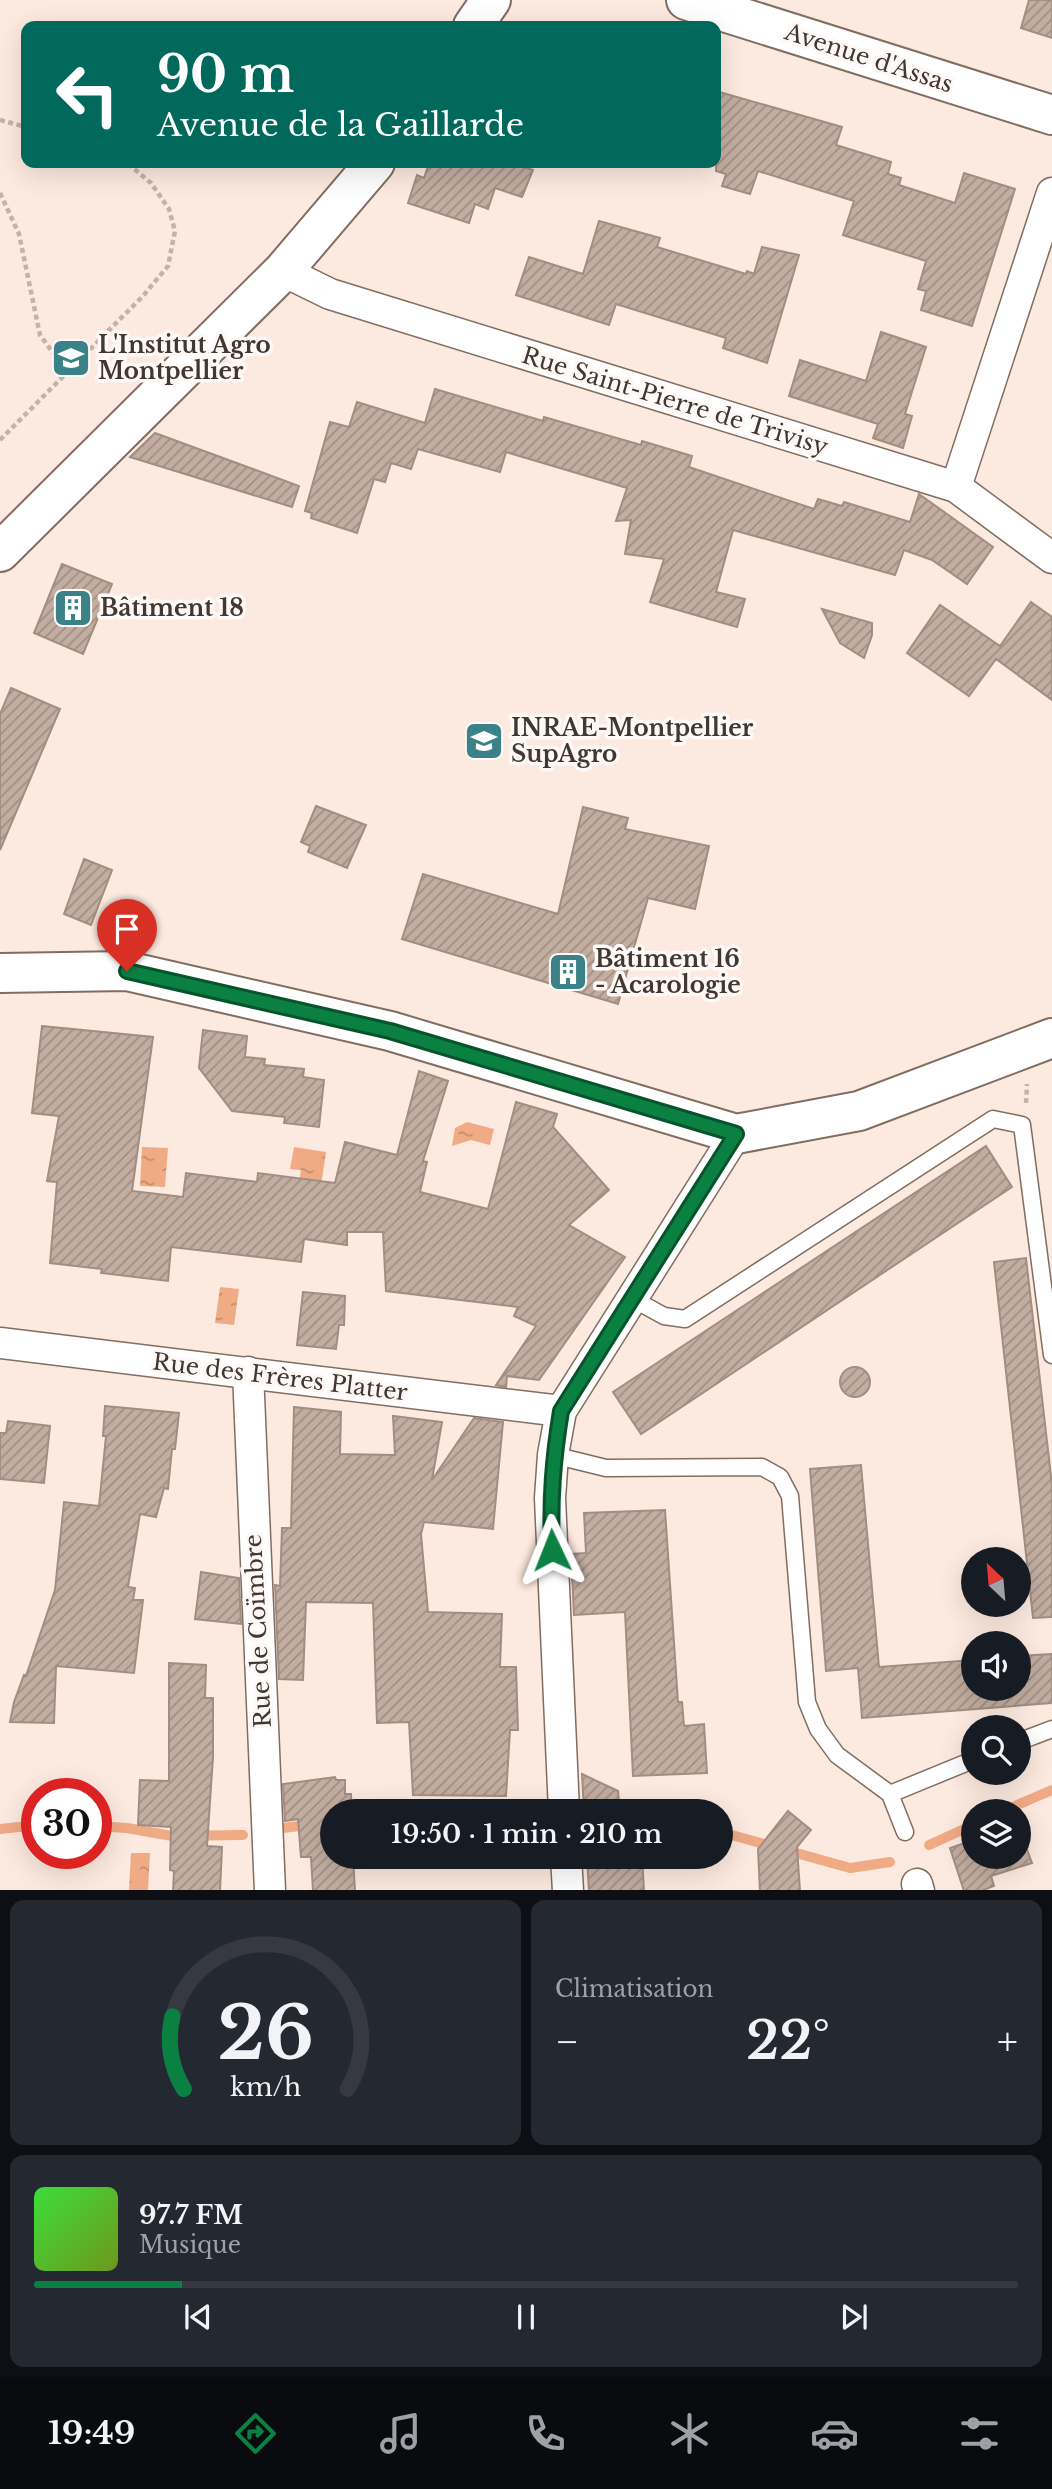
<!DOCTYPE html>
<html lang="fr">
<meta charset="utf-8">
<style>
body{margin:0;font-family:"Libre Baskerville",serif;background:#242831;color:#f1f3f6;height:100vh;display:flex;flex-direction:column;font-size:26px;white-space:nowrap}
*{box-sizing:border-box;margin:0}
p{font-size:23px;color:#9ea1a6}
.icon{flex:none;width:38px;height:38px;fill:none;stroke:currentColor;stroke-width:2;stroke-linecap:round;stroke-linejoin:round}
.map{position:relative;height:1890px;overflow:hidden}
.details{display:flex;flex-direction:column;gap:10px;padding:10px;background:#0d0f14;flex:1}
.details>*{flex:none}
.guide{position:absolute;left:21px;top:21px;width:700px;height:147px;border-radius:14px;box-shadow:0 7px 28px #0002;background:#00695c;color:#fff;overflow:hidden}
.needle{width:46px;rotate:334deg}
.controls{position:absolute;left:961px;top:1547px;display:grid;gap:14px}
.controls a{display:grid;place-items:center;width:70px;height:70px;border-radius:50%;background:#171b24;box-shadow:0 7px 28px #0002;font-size:35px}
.speed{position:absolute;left:21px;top:1778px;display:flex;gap:14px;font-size:35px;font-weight:700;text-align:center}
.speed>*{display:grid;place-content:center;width:91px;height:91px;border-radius:50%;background:#171b24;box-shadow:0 7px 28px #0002;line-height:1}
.speed .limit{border:10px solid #d22;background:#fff;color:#111}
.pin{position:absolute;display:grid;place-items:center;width:60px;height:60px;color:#fff;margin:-72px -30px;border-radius:50% 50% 50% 0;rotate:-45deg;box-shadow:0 0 7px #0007}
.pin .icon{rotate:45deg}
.me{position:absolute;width:77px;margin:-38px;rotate:358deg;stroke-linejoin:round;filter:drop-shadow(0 0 5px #0008)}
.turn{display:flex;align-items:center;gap:24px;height:147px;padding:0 21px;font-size:32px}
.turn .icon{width:91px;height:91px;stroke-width:2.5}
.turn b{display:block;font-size:49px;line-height:60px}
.big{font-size:52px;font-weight:600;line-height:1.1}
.details .widget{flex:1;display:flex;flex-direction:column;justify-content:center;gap:10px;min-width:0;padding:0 24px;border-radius:14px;background:#242831}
.details .dial{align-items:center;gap:0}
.dial svg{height:182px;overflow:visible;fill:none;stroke:#363941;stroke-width:7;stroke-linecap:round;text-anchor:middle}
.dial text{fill:#f1f3f6;stroke:none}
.song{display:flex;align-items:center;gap:21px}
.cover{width:84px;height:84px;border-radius:10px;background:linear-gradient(135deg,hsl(120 70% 55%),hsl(80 70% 35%))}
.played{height:7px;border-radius:4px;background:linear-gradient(90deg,#0b8043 15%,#363941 15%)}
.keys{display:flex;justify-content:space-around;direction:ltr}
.heat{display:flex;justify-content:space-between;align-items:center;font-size:38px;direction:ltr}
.details .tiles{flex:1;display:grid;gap:10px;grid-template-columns:1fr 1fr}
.widget:last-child{grid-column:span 2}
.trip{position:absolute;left:320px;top:1799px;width:413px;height:70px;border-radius:35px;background:#171b24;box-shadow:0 7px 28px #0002;font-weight:600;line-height:70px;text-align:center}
.dock{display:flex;height:112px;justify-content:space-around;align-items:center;background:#090b0e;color:#9ea1a6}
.dock .icon{width:49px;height:49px}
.dock .current{color:#0b8043}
.dock b{font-size:32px;color:#f1f3f6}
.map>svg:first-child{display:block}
.water{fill:url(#water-ripples)}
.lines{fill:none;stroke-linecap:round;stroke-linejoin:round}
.stream{stroke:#f0ab84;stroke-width:10}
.building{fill:url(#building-hatch);stroke:#a28d82;stroke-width:2}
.lane-casing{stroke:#816d61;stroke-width:19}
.street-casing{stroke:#816d61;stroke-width:33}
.secondary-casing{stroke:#816d61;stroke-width:42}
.path{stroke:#c2b2aa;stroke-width:4.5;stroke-dasharray:5 3.5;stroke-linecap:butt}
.lane{stroke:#fff;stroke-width:16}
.street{stroke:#fff;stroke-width:30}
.secondary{stroke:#fff;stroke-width:38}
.route-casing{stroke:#07532c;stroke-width:18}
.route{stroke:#0b8043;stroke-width:12}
.labels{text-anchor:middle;stroke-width:7;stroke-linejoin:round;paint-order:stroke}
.street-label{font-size:23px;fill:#413833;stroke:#fef9f7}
.poi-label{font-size:23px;font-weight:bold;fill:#413833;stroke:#fef9f7;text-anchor:start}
</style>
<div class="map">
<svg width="1052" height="1891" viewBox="0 0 1052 1891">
<defs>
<pattern id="water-ripples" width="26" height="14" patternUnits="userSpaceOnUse" patternTransform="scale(1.75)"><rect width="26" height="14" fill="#f0ab84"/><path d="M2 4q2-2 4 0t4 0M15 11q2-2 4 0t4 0" fill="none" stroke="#c48c6d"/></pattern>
<pattern id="building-hatch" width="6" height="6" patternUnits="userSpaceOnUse" patternTransform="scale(1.75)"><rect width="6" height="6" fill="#c3ada1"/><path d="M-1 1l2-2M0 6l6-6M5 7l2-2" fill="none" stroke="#a08e84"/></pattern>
</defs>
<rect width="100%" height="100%" fill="#fce9df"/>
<path class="water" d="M467 1122 494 1129 490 1145 471 1140 452 1146 455 1128Z
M142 1147 168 1148 165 1187 140 1186Z
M294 1147 326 1152 320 1192 298 1190 301 1170 290 1169Z
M220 1287 239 1289 234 1325 215 1323Z
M131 1853H150L148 1890H129Z"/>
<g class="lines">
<path class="stream" d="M605 1807 641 1811
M422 1811 449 1808 541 1809
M1003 1811 1052 1790
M96 1826 127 1828 172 1836 243 1835
M283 1828 332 1822
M0 1829 37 1825
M721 1832 850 1868 890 1862
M929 1845 973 1825"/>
</g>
<path class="building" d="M1029 0H1052V38L1021 28Z
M716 91 842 127 836 145 891 162 888 174 901 178 899 185 955 203 964 173 1015 189 972 326 921 310 926 291 918 289 926 261 843 235 854 201 758 171 750 194 722 186 726 174 716 171Z
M429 163H509L533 170 522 197 495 188 488 209 475 204 469 223 408 203 417 175 424 178Z
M599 221 660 238 657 247 746 274 747 271 754 274 762 247 799 255 767 363 723 348 726 338 616 304 609 325 516 295 529 257 583 274Z
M881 332 926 347 905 414 912 416 903 448 873 438 878 424 789 396 800 360 866 381Z
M435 389 543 421 544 417 641 445 642 441 692 456 689 467 814 509 818 499 842 506 844 502 910 522 919 494 993 547 967 584 932 560 904 550 895 575 733 530 716 592 745 599 737 627 650 602 664 559 625 554 631 520 616 521 627 488 506 452 500 472 418 449 411 469 391 463 385 482 374 479 357 533 311 518 312 513 305 511 330 422 349 427 357 402 425 423Z
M155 433 299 486 292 507 130 457Z
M62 564 112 584 83 654 34 633Z
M1031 602 1052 617V700L996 659 969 696 907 653 940 605 1000 646Z
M822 609 872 623V635L864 658 840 643Z
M11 688 60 709 0 850V714Z
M316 806 366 825 347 868 308 852 310 846 301 842Z
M583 807 628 818 625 829 709 846 695 909 648 898 618 1004 402 939 423 874 558 914Z
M84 859 112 870 91 925 64 914Z
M42 1026 153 1037 132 1191 183 1197 186 1173 257 1182 258 1173 335 1183 345 1142 397 1155 419 1071 448 1081 423 1161 427 1162 420 1192 488 1209 516 1102 557 1114 553 1127 609 1190 569 1225 625 1257 539 1380 507 1376 506 1387 496 1385 536 1326 514 1316 518 1307 386 1291 383 1232H347V1245L304 1239 301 1262 171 1247 168 1281 101 1273 102 1269 50 1263 57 1182 47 1181 59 1116 32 1113Z
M203 1030 247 1036 245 1057 265 1059 264 1065 304 1069 303 1077 324 1080 319 1127 284 1123 285 1117 232 1111 199 1068Z
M986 1146 1012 1187 641 1434 613 1392Z
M1026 1258 1052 1485V1617L1033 1618 994 1262Z
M303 1292 345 1296 344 1325H339L336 1349 297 1345Z
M840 1382a15 15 0 1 1 30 0a15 15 0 1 1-30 0Z
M105 1406 179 1413 175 1449H172L168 1489 164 1488 156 1517 140 1514 128 1587 135 1588 133 1600H143L134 1673 56 1666 54 1723 10 1722 14 1702 24 1675 26 1676 55 1590 64 1502 99 1506 106 1436H103Z
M294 1407 341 1412 340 1454 395 1455 393 1416 442 1422 432 1480 474 1418 503 1422 493 1529 424 1522 421 1534 428 1612 502 1614 500 1667H516L518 1730H510L506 1796 413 1795 409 1722 377 1723 373 1603 306 1602 303 1680 279 1679 275 1585 280 1586 282 1528H291Z
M8 1421 50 1426 44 1483 0 1479V1433H6Z
M861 1465 879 1667 973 1660V1689H1018V1656L1052 1654V1703L862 1718 858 1668 826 1671 810 1469Z
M665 1510 678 1702H682L684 1726 704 1724 707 1773 633 1776 625 1612 574 1615 571 1554 586 1553 584 1513Z
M201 1572 239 1578 241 1624 195 1619Z
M169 1663 206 1665 205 1698H213V1757L207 1846 222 1847 220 1891H173L174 1871 170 1870 171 1827 138 1825 140 1780 169 1781Z
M582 1774 618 1791 620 1811H584Z
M335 1777 336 1780H345V1794H351L352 1811H332V1857H353L355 1891H313L311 1857H301L298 1819 285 1821 283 1784Z
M788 1811 811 1830 797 1847 800 1891H760L758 1849Z
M1018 1825 1032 1863 991 1876 994 1886 981 1891H964L950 1848 973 1840V1857H1018Z
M587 1857H642L644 1891H589Z"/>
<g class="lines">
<g class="lane-casing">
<path id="lane" d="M633 1299 664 1316 685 1319 993 1119 1022 1125 1052 1355
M553 1455 606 1468 762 1467 780 1477 790 1496 807 1702 818 1729 837 1755 890 1794 973 1760
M1018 1742 1052 1729
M890 1794 905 1832"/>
</g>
<g class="street-casing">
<path id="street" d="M283 271 330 294 956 487 1052 558
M956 487 1052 193
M0 1343 561 1411
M248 1372 270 1891
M564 1811 550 1498 553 1455 561 1411 736 1134
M566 1857 568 1891
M917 1884 919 1891"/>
</g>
<g class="secondary-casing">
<path id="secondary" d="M686 0 1052 115
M473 26 491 0
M0 552 283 271 375 163
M0 973 127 971 390 1031 736 1134 859 1111 1052 1038"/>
</g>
<path class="path" d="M0 120 26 127
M0 193 19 234 40 335 67 372
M0 440 143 296 168 266 175 231 169 209 151 183 127 163
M1026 1103 1027 1084"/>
<use href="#lane" class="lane"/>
<use href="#street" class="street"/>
<use href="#secondary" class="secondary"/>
</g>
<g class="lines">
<g class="route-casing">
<path id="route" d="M127 971 390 1031 736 1134 561 1411C553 1460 550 1500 552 1550"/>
</g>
<use href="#route" class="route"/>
</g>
<defs>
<g id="university-square" transform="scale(2.0125)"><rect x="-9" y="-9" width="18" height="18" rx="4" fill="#3a8287" stroke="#fef9f7"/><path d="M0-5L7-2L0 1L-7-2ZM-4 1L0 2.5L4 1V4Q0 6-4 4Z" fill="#fff"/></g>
<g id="building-square" transform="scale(2.0125)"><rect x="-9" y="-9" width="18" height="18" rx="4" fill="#3a8287" stroke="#fef9f7"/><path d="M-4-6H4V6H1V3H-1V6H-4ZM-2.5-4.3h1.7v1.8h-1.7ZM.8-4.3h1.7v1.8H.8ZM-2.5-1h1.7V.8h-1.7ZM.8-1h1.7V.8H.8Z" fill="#fff"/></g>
</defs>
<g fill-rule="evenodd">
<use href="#university-square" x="71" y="358"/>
<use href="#building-square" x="73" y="608"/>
<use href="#university-square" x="484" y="741"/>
<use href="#building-square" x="568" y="972"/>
</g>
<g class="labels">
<g class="street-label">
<text transform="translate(869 58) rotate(18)" y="8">Avenue d'Assas</text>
<text transform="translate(675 401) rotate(17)" y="8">Rue Saint-Pierre de Trivisy</text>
<text transform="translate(280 1377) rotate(7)" y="8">Rue des Frères Platter</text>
<text transform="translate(258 1631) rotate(-93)" y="8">Rue de Coïmbre</text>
</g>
<g class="poi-label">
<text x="98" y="353">L'Institut Agro<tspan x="98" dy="26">Montpellier</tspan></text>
<text x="100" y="616">Bâtiment 18</text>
<text x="511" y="736">INRAE-Montpellier<tspan x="511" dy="26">SupAgro</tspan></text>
<text x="595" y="967">Bâtiment 16<tspan x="595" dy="26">- Acarologie</tspan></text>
</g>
</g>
</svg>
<div class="controls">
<a><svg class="needle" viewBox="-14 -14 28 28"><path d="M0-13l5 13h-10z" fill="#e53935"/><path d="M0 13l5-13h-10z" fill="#9ea1a6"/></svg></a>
<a><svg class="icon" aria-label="sound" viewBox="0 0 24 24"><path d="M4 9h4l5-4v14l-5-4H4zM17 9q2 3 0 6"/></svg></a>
<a><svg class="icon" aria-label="search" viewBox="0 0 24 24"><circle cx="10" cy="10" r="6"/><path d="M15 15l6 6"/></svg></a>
<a><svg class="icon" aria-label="layers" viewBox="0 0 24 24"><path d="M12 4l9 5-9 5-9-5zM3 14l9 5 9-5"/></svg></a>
</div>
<div class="speed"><div class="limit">30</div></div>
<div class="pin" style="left:127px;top:971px;background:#d93025"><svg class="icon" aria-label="arrive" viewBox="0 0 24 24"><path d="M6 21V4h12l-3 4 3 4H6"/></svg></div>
<svg class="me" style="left:552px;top:1550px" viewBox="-20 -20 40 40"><path d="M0-17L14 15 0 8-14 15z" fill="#0b8043" stroke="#fff" stroke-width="4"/></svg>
<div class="trip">19:50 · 1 min · 210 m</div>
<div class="guide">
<div class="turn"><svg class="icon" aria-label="left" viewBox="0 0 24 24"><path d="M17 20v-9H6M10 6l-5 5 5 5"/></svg><div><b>90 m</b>Avenue de la Gaillarde</div></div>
</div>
</div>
<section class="details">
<div class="tiles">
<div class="widget dial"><svg viewBox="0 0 100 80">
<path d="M14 69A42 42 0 1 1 86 69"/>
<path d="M14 69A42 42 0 0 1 9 37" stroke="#0b8043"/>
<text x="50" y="56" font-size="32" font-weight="700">26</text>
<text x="50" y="72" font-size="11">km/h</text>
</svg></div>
<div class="widget"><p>Climatisation</p>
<div class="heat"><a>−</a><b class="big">22°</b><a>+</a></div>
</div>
<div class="widget">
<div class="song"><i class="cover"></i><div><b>97.7 FM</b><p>Musique</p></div></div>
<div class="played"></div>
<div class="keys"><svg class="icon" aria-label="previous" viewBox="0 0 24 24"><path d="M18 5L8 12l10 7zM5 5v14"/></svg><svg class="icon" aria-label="pause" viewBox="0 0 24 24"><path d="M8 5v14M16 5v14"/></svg><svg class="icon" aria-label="next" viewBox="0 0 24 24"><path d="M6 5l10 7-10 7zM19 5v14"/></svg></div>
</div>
</div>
</section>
<nav class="dock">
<b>19:49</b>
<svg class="icon current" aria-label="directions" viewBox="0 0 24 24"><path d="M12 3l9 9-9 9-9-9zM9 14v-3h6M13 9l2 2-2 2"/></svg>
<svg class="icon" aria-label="music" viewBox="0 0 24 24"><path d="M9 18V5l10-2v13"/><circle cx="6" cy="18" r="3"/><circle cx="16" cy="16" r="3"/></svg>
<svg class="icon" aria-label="phone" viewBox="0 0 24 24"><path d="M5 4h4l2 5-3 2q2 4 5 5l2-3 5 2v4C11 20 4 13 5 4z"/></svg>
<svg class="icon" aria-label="climate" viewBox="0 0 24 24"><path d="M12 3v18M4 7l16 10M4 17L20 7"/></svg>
<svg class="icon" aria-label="car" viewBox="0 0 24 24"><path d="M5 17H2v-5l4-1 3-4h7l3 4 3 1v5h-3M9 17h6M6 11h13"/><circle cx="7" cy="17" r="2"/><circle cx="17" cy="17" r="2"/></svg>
<svg class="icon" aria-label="filters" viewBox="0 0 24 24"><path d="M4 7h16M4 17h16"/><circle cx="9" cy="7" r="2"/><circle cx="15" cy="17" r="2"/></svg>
</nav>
